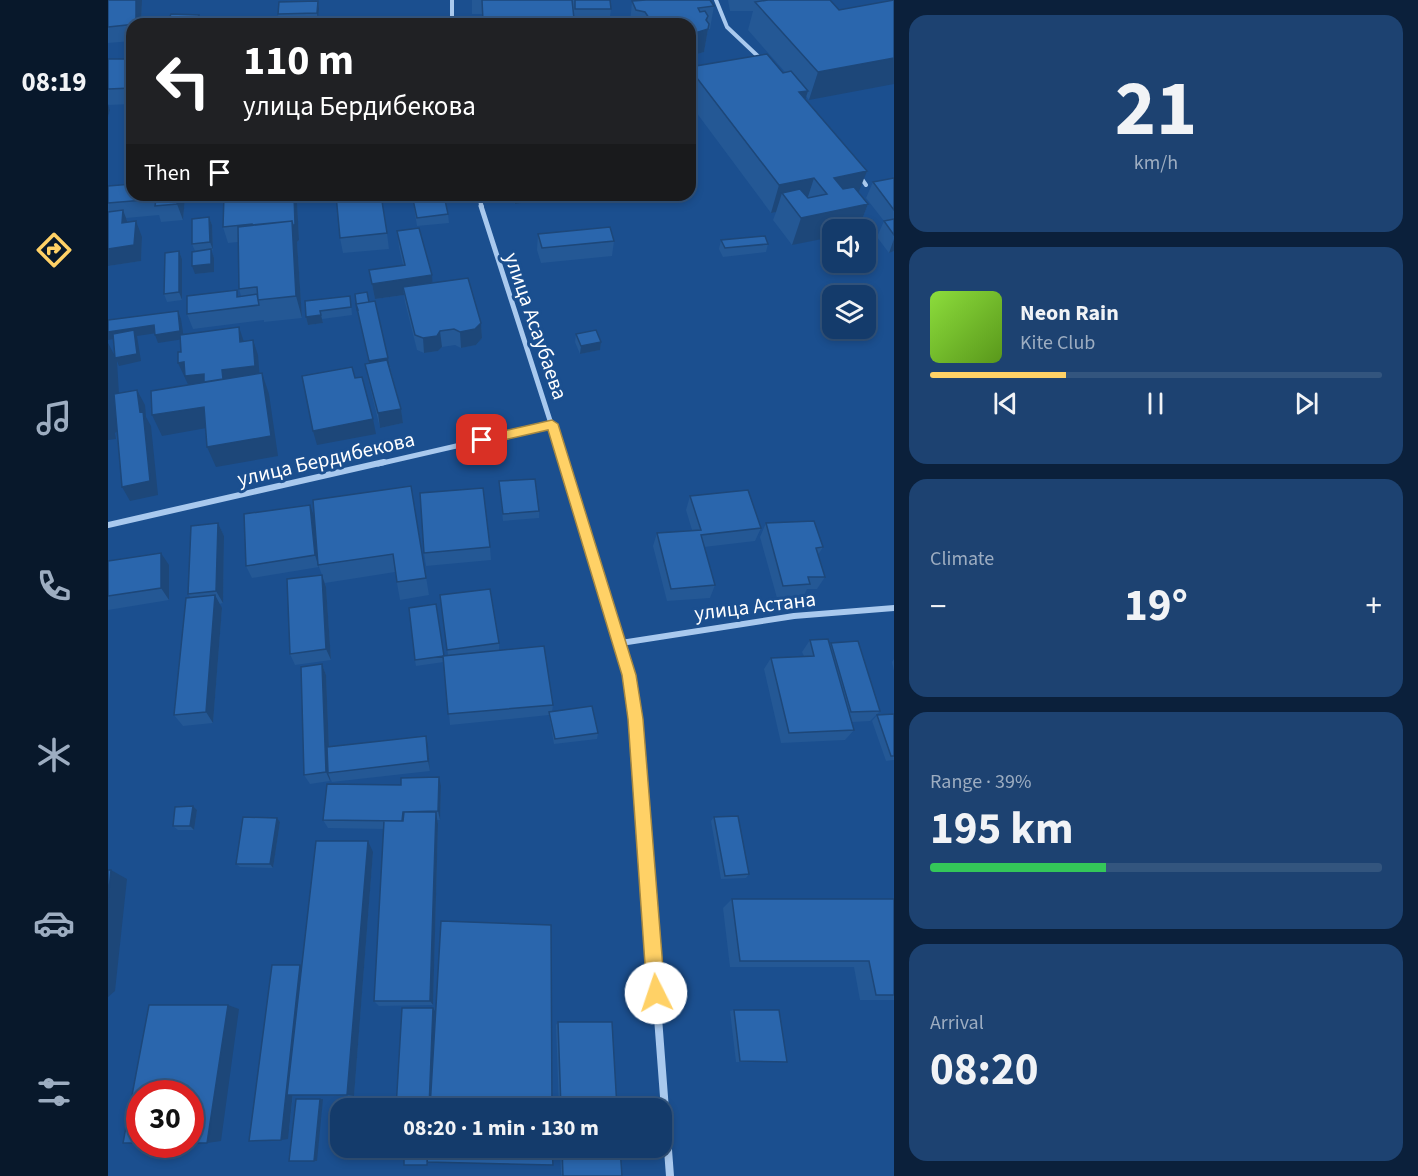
<!DOCTYPE html>
<meta charset="utf-8">
<style>
body{margin:0;font-family:"Source Sans 3",sans-serif;background:#1d4271;color:#f1f3f6;height:100vh;display:flex;flex-direction:column;font-size:22px;white-space:nowrap}
*{box-sizing:border-box;margin:0}
p{font-size:20px;color:#9dadc1}
.icon{flex:none;width:33px;height:33px;fill:none;stroke:currentColor;stroke-width:2;stroke-linecap:round;stroke-linejoin:round}
.map{position:relative;flex:1;overflow:hidden}
.drawer{display:flex;flex-direction:column;gap:15px;padding:15px;background:#0b203b;width:524px}
.drawer>*{flex:none}
.guide{position:absolute;left:18px;top:18px;width:570px;height:183px;border-radius:18px;box-shadow:0 3px 9px #0003,0 0 0 2px #33557e;background:#202124;color:#fff;overflow:hidden}
.fabs{position:absolute;left:714px;top:219px;display:grid;gap:12px}
.fabs a{display:grid;place-items:center;width:54px;height:54px;border-radius:12px;background:#143b6b;box-shadow:0 3px 9px #0003,0 0 0 2px #33557e;font-size:30px}
.speed{position:absolute;left:18px;top:1080px;display:flex;gap:12px;font-size:30px;font-weight:700;text-align:center}
.speed>*{display:grid;place-content:center;width:78px;height:78px;border-radius:50%;background:#143b6b;box-shadow:0 3px 9px #0003,0 0 0 2px #33557e;line-height:1}
.speed .limit{border:9px solid #d22;background:#fff;color:#111}
.pin{position:absolute;display:grid;place-items:center;width:51px;height:51px;color:#fff;margin:-26px;border-radius:12px;box-shadow:0 3px 9px #0006}
.me{position:absolute;width:66px;margin:-33px;rotate:356deg;stroke-linejoin:round;filter:drop-shadow(0 0 4px #0008)}
.turn{display:flex;align-items:center;gap:21px;height:126px;padding:0 18px;font-size:27px}
.turn .icon{width:78px;height:78px;stroke-width:2.5}
.turn b{display:block;font-size:42px;line-height:51px}
.then{display:flex;align-items:center;height:57px;padding:0 18px;background:#0003;gap:12px;font-size:22px}
.big{font-size:45px;font-weight:700;line-height:1.1}
.drawer .widget{flex:1;display:flex;flex-direction:column;justify-content:center;gap:9px;min-width:0;padding:0 21px;border-radius:18px;background:#1d4271}
.drawer .dial{align-items:center;gap:0}
.dial b{font-size:78px;line-height:1}
.song{display:flex;align-items:center;gap:18px}
.cover{width:72px;height:72px;border-radius:9px;background:linear-gradient(135deg,hsl(90 70% 55%),hsl(90 70% 35%))}
.played{height:6px;border-radius:3px;background:linear-gradient(90deg,#ffd166 30%,#33557e 30%)}
.keys{display:flex;justify-content:space-around;direction:ltr}
.heat{display:flex;justify-content:space-between;align-items:center;font-size:33px;direction:ltr}
.charge{height:9px;border-radius:4px;background:linear-gradient(90deg,#34c759 39%,#33557e 0)}
.trip{position:absolute;left:222px;top:1098px;width:342px;height:60px;border-radius:18px;background:#143b6b;box-shadow:0 3px 9px #0003,0 0 0 2px #33557e;font-weight:700;line-height:60px;text-align:center}
main{display:flex;flex:1;min-height:0}
.tabs{display:flex;flex-direction:column;width:108px;justify-content:space-around;align-items:center;background:#08182b;color:#9dadc1}
.tabs .icon{width:42px;height:42px}
.tabs .selected{color:#ffd166}
.tabs b{font-size:27px;color:#f1f3f6}
.map>svg:first-child{display:block}
.lines{fill:none;stroke-linecap:round;stroke-linejoin:round}
.street-far3{stroke:#a9c9ee;stroke-width:4}
.street-far2{stroke:#a9c9ee;stroke-width:5}
.street-far1{stroke:#a9c9ee;stroke-width:6}
.street{stroke:#a9c9ee;stroke-width:8}
.wall{fill:#245895}
.shaded-wall{fill:#1d4779}
.building{fill:#2a66ad;stroke:#1d4779;stroke-width:1.5}
.route{fill:#ffd166;stroke:#a68842;stroke-width:1.5}
.labels{text-anchor:middle;stroke-width:6;stroke-linejoin:round;paint-order:stroke}
.street-label{font-size:21px;fill:#fff;stroke:#1b4f8f}
</style>
<main>
<nav class="tabs">
<b>08:19</b>
<svg class="icon selected" aria-label="directions" viewBox="0 0 24 24"><path d="M12 3l9 9-9 9-9-9zM9 14v-3h6M13 9l2 2-2 2"/></svg>
<svg class="icon" aria-label="music" viewBox="0 0 24 24"><path d="M9 18V5l10-2v13"/><circle cx="6" cy="18" r="3"/><circle cx="16" cy="16" r="3"/></svg>
<svg class="icon" aria-label="phone" viewBox="0 0 24 24"><path d="M5 4h4l2 5-3 2q2 4 5 5l2-3 5 2v4C11 20 4 13 5 4z"/></svg>
<svg class="icon" aria-label="climate" viewBox="0 0 24 24"><path d="M12 3v18M4 7l16 10M4 17L20 7"/></svg>
<svg class="icon" aria-label="car" viewBox="0 0 24 24"><path d="M5 17H2v-5l4-1 3-4h7l3 4 3 1v5h-3M9 17h6M6 11h13"/><circle cx="7" cy="17" r="2"/><circle cx="17" cy="17" r="2"/></svg>
<svg class="icon" aria-label="filters" viewBox="0 0 24 24"><path d="M4 7h16M4 17h16"/><circle cx="9" cy="7" r="2"/><circle cx="15" cy="17" r="2"/></svg>
</nav>
<div class="map">
<svg width="787" height="1176" viewBox="0 0 787 1176">
<rect width="100%" height="100%" fill="#1b4f8f"/>
<g class="lines">
<path class="street-far3" d="M344 0V24
M608 0 619 27 654 60
M751 175 758 185
M370 195 374 207"/>
<path class="street-far2" d="M373 206 456 464
M270 464 444 424"/>
<path class="street-far1" d="M455 462 512 647 527 719 532 782
M0 525 276 462
M513 643 686 616 787 608"/>
<path class="street" d="M532 780 562 1176"/>
</g>
<path class="wall" d="M0 0H34L33 24H24V41L0 43Z
M364 0H502L503 9 501 24H466V22V24H375L374 14H364Z
M620 0H722L731 10 701 100 698 96 697 99 751 193 760 204 750 230H724L684 245 665 220 668 212 663 213 582 104V67L677 72 640 30 645 11H622Z
M210 1 211 9 210 20H215L216 24H114L171 20 170 14Z
M524 1 606 6 602 29H600L596 52 582 56V24H522Z
M0 59H24V104L0 105 2 110 0 117Z
M786 178V251L781 253 769 237 776 221 758 198 765 182Z
M0 186 77 197 75 220 53 222 51 215 18 218 20 222 34 237 33 261 0 266Z
M116 195H188L189 201 191 240 189 242 194 318 156 322V320L85 329 79 314 133 296 131 289 130 242 120 243 115 227Z
M304 195H323L325 201 340 214 341 223 309 226Z
M403 195H437V199L407 204Z
M101 217 104 225 105 250 103 251 106 258V272L87 274V251L84 244Z
M289 231 324 275V283L373 323 374 338 368 345 353 348 347 345 334 347 330 351 316 353 309 350 297 302 296 295 267 299 261 270 295 265 291 247Z
M279 233 281 249 235 253 232 238Z
M430 234 506 241 504 256 433 263 429 250Z
M613 240 660 244 658 252 615 257 611 249Z
M71 251 74 259V300L59 302 56 294Z
M197 301 243 304 244 315 214 319 215 323 200 325 198 317Z
M261 302 280 358 283 371 293 409 295 423 272 428 260 379 257 364H261L249 310Z
M468 334 493 342 492 350 472 354 467 342Z
M391 481 431 511V518L395 521Z
M303 486 321 595 292 600 287 572 217 583 218 587 223 660 187 665 182 654 214 575 211 567 144 578 138 566 206 517Z
M582 496 653 528 647 541 596 547 607 585 602 598 559 601 545 546 549 533 584 530 578 510Z
M110 523 116 536 115 603 111 604 114 608 105 723 75 726 66 715 82 597 80 594Z
M658 523 715 547 710 555 717 577 709 589H699L695 597 669 598 652 537Z
M382 547 383 560 318 566 316 553Z
M0 561 61 565V600L0 610Z
M332 596 391 643V650L445 705 444 712 490 733 489 739 446 744 441 715 342 725 336 662 308 666 307 660 340 655Z
M702 640 722 645 723 643 772 711 762 721 744 722 746 730 737 740 673 743 656 669 663 658 696 656 694 652Z
M786 659V671L784 662Z
M214 664 218 675 221 747 320 746 322 771 224 782 222 778V781L202 784 196 775Z
M786 714V760L778 761 764 721 769 715Z
M333 786 332 820H329L330 824 325 1005 271 1006 266 1001 276 829 220 828 215 820Z
M85 806 89 810 86 830H70L65 826Z
M606 817 641 874 638 878 613 879 603 821Z
M169 818 172 822 165 868 132 867 128 864Z
M265 852 246 1096 185 1095 180 1139 194 966Z
M624 899H786V1000H752L746 967H622L615 908Z
M626 1010 679 1062H628L622 1011Z
M450 1022 509 1108H451L448 1025Z
M452 1148H512L514 1176H454L453 1174Z"/>
<path class="shaded-wall" d="M28 0H34L33 24H28Z
M210 1 211 9 210 21 209 13Z
M91 15 93 24H88Z
M600 16 597 30 600 29 596 52 582 56V44L584 34Z
M786 58V84L701 100 710 72Z
M700 91 691 119V92Z
M0 104 2 110 0 117Z
M759 171 748 199 716 206 726 178Z
M706 178 697 206 674 193 668 212 663 213 671 185Z
M70 195H76L77 197 75 220 69 204Z
M186 195H188L189 201 191 240 189 242 194 318 188 296 184 221Z
M407 195H437V199L407 204Z
M760 204 750 230H724V237L684 245 693 218Z
M15 210 21 226 14 223Z
M101 217 104 225 105 250 102 242Z
M28 221 34 237 33 261 0 266V249Z
M786 239V251L781 253Z
M103 249 106 258V272L87 274 84 266Z
M71 251 74 259V300L71 292Z
M324 275 325 291 295 287 296 295 267 299 264 284Z
M70 311 73 319 76 339 50 343 47 335Z
M213 315 215 323 200 325 198 317Z
M373 323 374 338 368 345 353 348 352 332Z
M46 325 49 333 29 336 33 361 11 366 9 361 13 428 7 433 8 439 0 440V343L8 358 27 336 0 340V332Z
M131 327 136 342H132Z
M332 331 334 347 330 351 316 353 315 338Z
M145 340 150 355 152 381H115L114 370Z
M493 342 492 350 472 354 473 346Z
M280 358 283 373 263 376 261 361Z
M76 362 96 374 100 383 83 391 70 363Z
M154 373 161 394 170 456 108 467 99 447Z
M29 390 37 405 38 417 43 426 50 495 22 501 14 487 32 412Z
M96 407 104 427 54 436 44 415Z
M293 409 295 423 272 428 270 413Z
M265 419 268 434 209 445 205 431Z
M202 505 207 519 211 568 207 555Z
M110 523 116 536 115 603 108 591Z
M53 553 61 565V600L53 588Z
M214 575 218 587 223 660 218 649Z
M107 595 114 608 105 723 98 712Z
M214 664 218 675 222 773H220L222 778V781L218 772Z
M318 736 320 746 322 771 320 761Z
M331 777 333 786 332 820 330 811Z
M85 806 89 810 86 830 82 826Z
M328 812 330 824 325 1005 322 1001Z
M169 818 172 822 165 868 162 864Z
M260 841 265 852 246 1096 239 1095Z
M3 870 19 879 7 991 0 997V900Z
M192 965 198 969 180 1139 173 1140Z
M120 1005 131 1009 113 1141 99 1143Z
M325 1008 327 1011 323 1108H321Z
M212 1099H215L209 1161H206Z"/>
<path class="building" d="M0 0H28V24L0 27Z
M374 0H464L466 19H407V24H378L377 21H375Z
M467 0H502L503 9H467Z
M538 0H602L606 6 590 8 592 12 597 11 600 16 598 20 601 24 600 29 584 34 582 33V24H545L537 12 528 10 524 1Z
M660 0H722L731 10 786 0V58L710 72 647 2Z
M210 1 209 13 170 14 171 2Z
M63 14 91 15 88 24 59 23Z
M116 19 215 20 214 24H114Z
M219 19H242V24H218Z
M659 54 675 73 683 71 700 91 691 92 759 171 726 178 735 189 746 187 760 204 693 218 674 193 692 189 700 198 719 194 706 178 671 185 582 69V67Z
M0 59H24V88L0 89Z
M786 178V210L765 182Z
M24 184V195H70L69 204 47 206 48 199 0 203V186Z
M116 195H186L187 224 185 226 184 221 144 225V224L115 227Z
M228 195H273L279 233 232 238Z
M304 195H323L325 201 337 200 340 214 309 218Z
M15 210 14 223 28 221 26 245 0 249V212Z
M101 217 102 242 84 244V219Z
M786 219V235L776 221Z
M184 221 188 296 150 300 149 287 131 289 130 227Z
M502 227 506 241 434 248 430 234Z
M311 228 324 275 264 284 261 270 297 265 289 231Z
M657 236 660 244 617 248 613 240Z
M103 249V264L84 266V252Z
M71 251V292L56 294 57 253Z
M360 278 373 323 367 329 352 332 346 329 332 331 329 336 315 338 307 335 295 287Z
M129 290V297L149 294 151 305 79 314V296Z
M259 292 261 302 248 304 250 310H249L247 294Z
M242 296 243 307 212 311 213 315 198 317 197 301Z
M267 301 280 358 261 361 248 304Z
M70 311 72 331 47 335 46 325 0 332V320Z
M131 327 132 342 145 340 147 366 114 370 115 379 96 382V374L77 376 76 362 70 363V352H73L72 335Z
M26 330 29 354 7 358 5 334Z
M488 330 493 342 473 346 468 334Z
M279 360 293 409 270 413 257 364Z
M244 367 247 378 254 377 265 419 205 431 194 376Z
M154 373 163 436 99 447 96 407 44 415 43 391Z
M0 383 1 408 0 409Z
M29 390 32 412 35 411 42 481 14 487 6 394Z
M427 479 431 511 395 514 391 481Z
M303 486 318 578 289 582 285 554 210 565 205 500Z
M375 488 382 547 316 553 312 493Z
M640 490 653 528 593 535 607 585 563 589 549 533 593 530 582 496Z
M202 505 207 555 138 566 136 514Z
M706 521 715 547 708 548 717 577H700L702 584 675 586 658 523Z
M110 523 108 591 80 594 83 526Z
M53 553V588L0 596V561Z
M214 575 218 649 182 654 179 579Z
M382 589 391 643 339 650 332 595Z
M107 595 98 712 66 715 78 598Z
M328 604 336 656 307 660 301 608Z
M720 639 746 730 681 733 663 658 706 656 702 640Z
M750 641 772 711 743 712 723 643Z
M436 646 445 705 340 714 335 656Z
M214 664 218 772 196 775 193 667Z
M484 706 490 733 447 739 441 712Z
M786 714V756H783L769 715Z
M318 736 320 761 220 773 219 747Z
M331 777 330 811 295 812 294 821 215 820 219 784 293 785V778Z
M85 806 82 826H65L67 807Z
M296 812H328L322 1001H266L276 821H295Z
M630 816 641 874 617 876 606 817Z
M135 817 169 818 162 864H128Z
M208 841H260L239 1095H179Z
M0 870H3L0 900Z
M624 899H786V995H768L761 961H632Z
M333 921 443 925 444 1108H322Z
M164 965H192L173 1140 141 1141Z
M41 1005H120L99 1143H82V1094H32V1143H15Z
M294 1008H325L321 1108H288Z
M626 1010H671L679 1062 632 1061Z
M450 1022H504L509 1108H453Z
M188 1099H212L206 1161H181Z
M286 1148H320L319 1165H296V1154H286Z
M320 1148H444L445 1165 319 1162Z
M454 1148H512L514 1176H455Z"/>
<path class="route" d="M444 420 450 424 528 675 535 719 557 993 554 999 548 1002 542 999 539 993 520 719 514 675 440 430 374 445 368 440 374 436Z"/>
<g class="labels">
<g class="street-label">
<text transform="translate(428 326) rotate(71)" y="7">улица Асаубаева</text>
<text transform="translate(218 459) rotate(-13)" y="7">улица Бердибекова</text>
<text transform="translate(647 606) rotate(-7)" y="7">улица Астана</text>
</g>
</g>
</svg>
<div class="fabs">
<a><svg class="icon" aria-label="sound" viewBox="0 0 24 24"><path d="M4 9h4l5-4v14l-5-4H4zM17 9q2 3 0 6"/></svg></a>
<a><svg class="icon" aria-label="layers" viewBox="0 0 24 24"><path d="M12 4l9 5-9 5-9-5zM3 14l9 5 9-5"/></svg></a>
</div>
<div class="speed"><div class="limit">30</div></div>
<div class="pin" style="left:374px;top:440px;background:#d93025"><svg class="icon" aria-label="arrive" viewBox="0 0 24 24"><path d="M6 21V4h12l-3 4 3 4H6"/></svg></div>
<svg class="me" style="left:548px;top:993px" viewBox="-20 -20 40 40"><circle r="19" fill="#fff"/><path d="M0-13L10 11 0 6-10 11z" fill="#ffd166"/></svg>
<div class="trip">08:20 · 1 min · 130 m</div>
<div class="guide">
<div class="turn"><svg class="icon" aria-label="left" viewBox="0 0 24 24"><path d="M17 20v-9H6M10 6l-5 5 5 5"/></svg><div><b>110 m</b>улица Бердибекова</div></div>
<div class="then">Then<svg class="icon" aria-label="arrive" viewBox="0 0 24 24"><path d="M6 21V4h12l-3 4 3 4H6"/></svg></div>
</div>
</div>
<section class="drawer">
<div class="widget dial"><b>21</b><p>km/h</p></div>
<div class="widget">
<div class="song"><i class="cover"></i><div><b>Neon Rain</b><p>Kite Club</p></div></div>
<div class="played"></div>
<div class="keys"><svg class="icon" aria-label="previous" viewBox="0 0 24 24"><path d="M18 5L8 12l10 7zM5 5v14"/></svg><svg class="icon" aria-label="pause" viewBox="0 0 24 24"><path d="M8 5v14M16 5v14"/></svg><svg class="icon" aria-label="next" viewBox="0 0 24 24"><path d="M6 5l10 7-10 7zM19 5v14"/></svg></div>
</div>
<div class="widget"><p>Climate</p>
<div class="heat"><a>−</a><b class="big">19°</b><a>+</a></div>
</div>
<div class="widget"><p>Range · 39%</p><b class="big">195 km</b><div class="charge"></div></div>
<div class="widget"><p>Arrival</p><b class="big">08:20</b></div>
</section>
</main>
